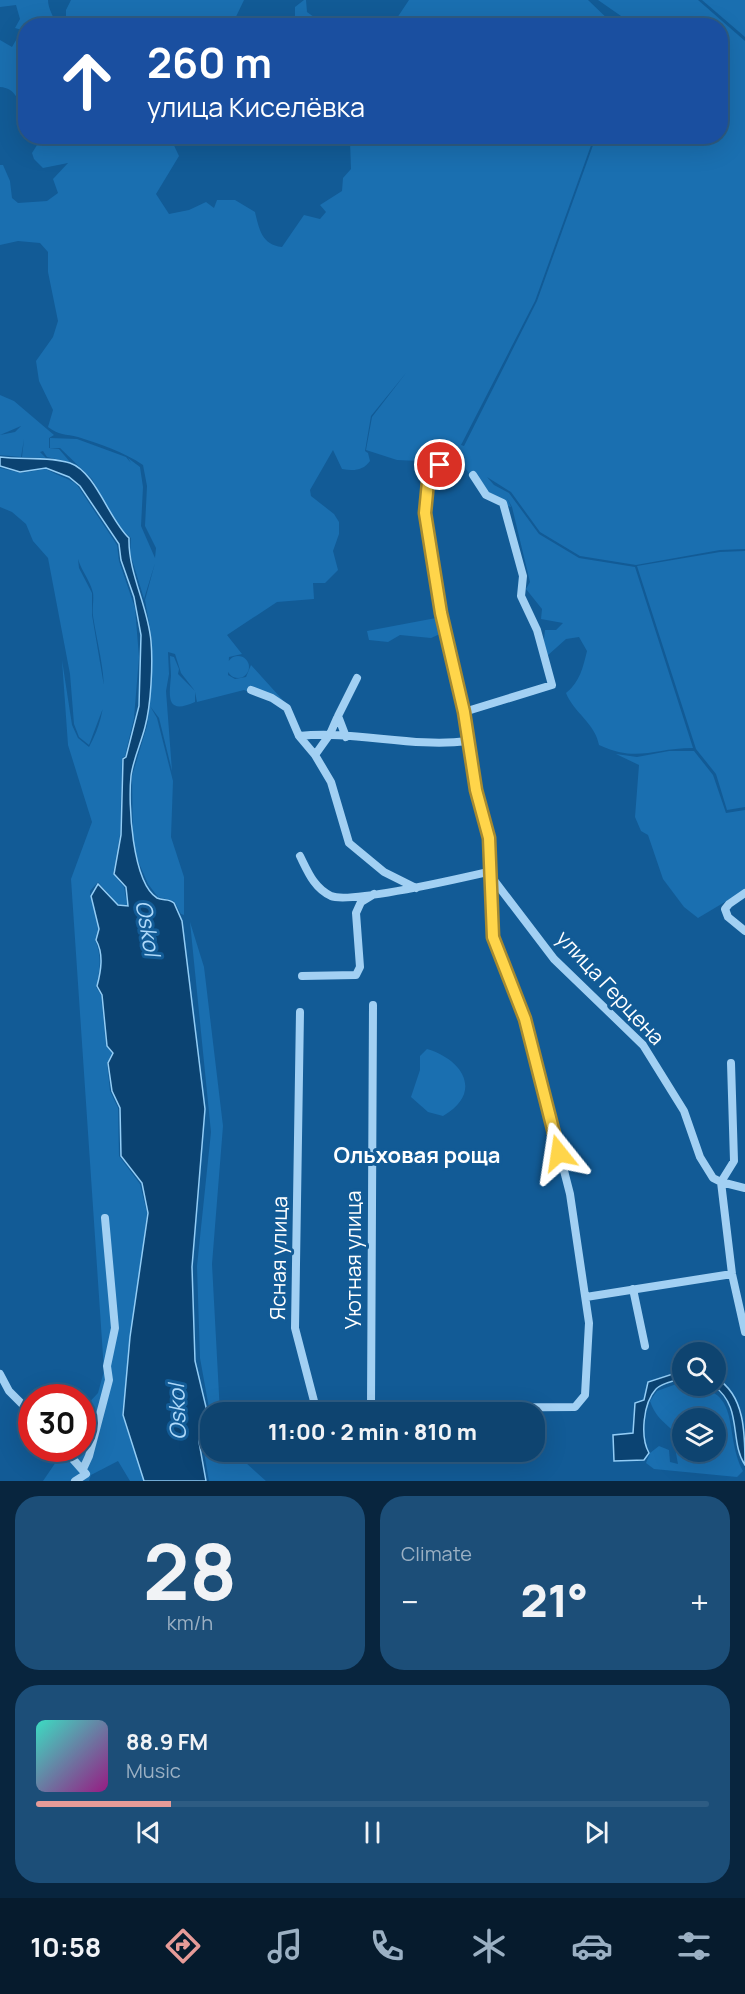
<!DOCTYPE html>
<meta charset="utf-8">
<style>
body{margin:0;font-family:Manrope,sans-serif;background:#1c4e78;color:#f1f3f6;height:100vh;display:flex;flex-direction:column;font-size:22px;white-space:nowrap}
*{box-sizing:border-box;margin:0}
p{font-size:20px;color:#9bb0c3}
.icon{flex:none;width:33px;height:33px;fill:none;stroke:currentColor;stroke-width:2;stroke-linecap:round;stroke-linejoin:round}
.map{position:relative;height:1481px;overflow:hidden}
.panel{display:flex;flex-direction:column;gap:15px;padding:15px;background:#08253e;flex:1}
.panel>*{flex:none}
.guide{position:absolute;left:18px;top:18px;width:710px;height:126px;border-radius:24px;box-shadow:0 6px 24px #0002,0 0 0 2px #2e5c83;background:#1a4fa0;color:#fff;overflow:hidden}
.tools{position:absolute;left:672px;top:1342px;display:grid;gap:12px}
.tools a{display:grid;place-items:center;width:54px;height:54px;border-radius:50%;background:#0e4470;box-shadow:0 6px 24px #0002,0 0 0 2px #2e5c83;font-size:30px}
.speed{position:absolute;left:18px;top:1384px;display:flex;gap:12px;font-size:30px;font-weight:700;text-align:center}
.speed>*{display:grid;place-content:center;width:78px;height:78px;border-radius:50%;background:#0e4470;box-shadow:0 6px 24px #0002,0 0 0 2px #2e5c83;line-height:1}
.speed .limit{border:9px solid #d22;background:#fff;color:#111}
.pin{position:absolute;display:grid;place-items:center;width:51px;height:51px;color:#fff;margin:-26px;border:3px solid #fff;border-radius:50%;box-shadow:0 2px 6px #0007}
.me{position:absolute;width:66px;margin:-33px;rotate:345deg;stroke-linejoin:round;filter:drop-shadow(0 0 4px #0008)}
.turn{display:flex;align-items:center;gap:21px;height:126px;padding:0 30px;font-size:27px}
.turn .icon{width:78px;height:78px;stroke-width:2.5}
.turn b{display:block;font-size:42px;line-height:51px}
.big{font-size:45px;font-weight:800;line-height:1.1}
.panel .card{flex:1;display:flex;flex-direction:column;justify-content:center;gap:9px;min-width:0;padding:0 21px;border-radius:24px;background:#1c4e78}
.panel .dial{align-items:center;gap:0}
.dial b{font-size:78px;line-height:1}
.song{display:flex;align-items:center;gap:18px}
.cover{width:72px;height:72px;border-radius:9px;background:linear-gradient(135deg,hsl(170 70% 55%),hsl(310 70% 35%))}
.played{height:6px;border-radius:3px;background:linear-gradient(90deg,#e69b98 20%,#2e5c83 20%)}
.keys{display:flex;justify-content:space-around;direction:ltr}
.heat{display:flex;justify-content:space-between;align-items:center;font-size:33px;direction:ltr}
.panel .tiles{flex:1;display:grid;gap:15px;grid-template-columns:1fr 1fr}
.card:last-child{grid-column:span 2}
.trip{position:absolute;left:200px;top:1402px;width:345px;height:60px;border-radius:24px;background:#0e4470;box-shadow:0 6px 24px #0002,0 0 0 2px #2e5c83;font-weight:800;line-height:60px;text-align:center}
.menu{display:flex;height:96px;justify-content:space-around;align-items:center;background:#061b2d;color:#9bb0c3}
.menu .icon{width:42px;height:42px}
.menu .on{color:#e69b98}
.menu b{font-size:27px;color:#f1f3f6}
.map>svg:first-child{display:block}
.green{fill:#1a6fb0}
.water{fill:#0b4372;stroke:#93cdf6;stroke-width:1.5}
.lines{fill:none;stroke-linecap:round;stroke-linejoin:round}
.minor{stroke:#a2d0f3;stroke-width:8}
.route-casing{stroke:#a68a30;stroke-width:15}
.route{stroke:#ffd54a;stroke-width:10}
.labels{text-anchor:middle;stroke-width:6;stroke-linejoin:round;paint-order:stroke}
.street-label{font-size:21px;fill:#fff;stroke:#125b96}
.water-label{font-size:22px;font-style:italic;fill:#aed9fa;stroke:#125b96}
.neighbourhood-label{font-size:22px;font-weight:bold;fill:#fff;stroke:#125b96}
</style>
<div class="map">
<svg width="745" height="1481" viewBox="0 0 745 1481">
<rect width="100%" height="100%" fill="#125b96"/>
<path class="green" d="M0 0H48C48 10 55 17 55 25L26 26 25 114C18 101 16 88 0 87V40L12 47 22 30 15 28 20 19 16 5 0 7Z
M71 0H244L232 25H66V10Z
M304 0H306L307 12 325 25H295V7Z
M409 0H588L614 25H397V18Z
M598 0H698L745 41V549L720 550 636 565 580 556 540 532 511 492 487 477 494 485 509 493 539 534 579 558 635 567 693 748C653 748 638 763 599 745 595 723 574 713 566 693 580 682 583 667 587 651L579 637 566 639 547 656 543 647 545 630H556L563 623 541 619 542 609 526 589 530 582 512 507 507 498 511 507 487 499 461 462 452 457 435 478 427 517 419 461 397 460 366 450 372 417 406 373 371 416 365 451 368 453 370 461C363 471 353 471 342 469L333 450 310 490 311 496 334 514 339 522V534L333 551 338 570 325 583H313L314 599 277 602 227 635 242 654 229 657 228 675 235 679 246 677 251 665 289 707 244 690 197 702 195 692V702C166 715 169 697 171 676 171 670 170 663 170 656L174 657 179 669 178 674 195 691 181 673 175 654 168 652 169 674 166 691 172 771 159 718 150 706 157 718 173 781 171 837 184 877V915L181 914 174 901 158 897 148 884 138 861 133 841 132 776 147 726 150 704 152 640 145 600 155 563 144 599 130 553 131 538 117 525 92 479 60 448H50V438L77 439 126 457 131 463 128 458 140 467 143 487 141 526 155 558 156 548 145 526 147 486 143 465C124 452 100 444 78 437 66 434 58 435 48 427L53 410 39 381 36 361 53 337 58 321 48 272V252L40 243 18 241 0 245V165H3L10 181 12 198 18 203 47 201 58 193 53 179 68 163 43 168 34 159 32 153 42 137H170L179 156 156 194 169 214 189 210 206 202 214 208 217 200H235L255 212C259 229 262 245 282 247L304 215 320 219 326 212 320 205 342 191 343 178 351 169 350 141 357 137H594L535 301 461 445 464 446 537 301 596 137 720 136V26L634 25Z
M702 0H745V37Z
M0 395 14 401 54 435 49 438V448L59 449 70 462 47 457 43 451 40 452 46 458 22 457 24 439 21 457 0 455V435L15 432 21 426 0 435Z
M0 468 21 473 46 469C57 476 67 477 77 485L117 545 119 561 135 608 139 657 134 718 125 756 122 758 120 835 113 874 124 887 127 905 118 904 98 882 90 891V895L98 929 95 940C102 955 100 971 96 987L101 995 106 1046 112 1053 107 1063 110 1091 118 1108 119 1156 140 1184 147 1213 122 1414 144 1481H130L118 1461 91 1475 89 1481H43L60 1456 55 1449H82L83 1409 98 1393 104 1371 71 879 92 822 68 745 62 660 72 725 78 738 89 747C115 700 101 666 93 616 92 608 94 600 93 593 90 580 81 570 78 559L79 568 92 593V615L105 692 103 708 89 745 79 737 74 724 70 674 48 558 33 541 26 524 12 512 0 507Z
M745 551V807L727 810 716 774 696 749 637 566 720 552Z
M436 618 440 634 431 638 400 635 388 642 369 640 367 631Z
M227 667a11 11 0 1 1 22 0a11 11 0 1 1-22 0Z
M669 751H694L713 775 726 813 745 810V890L698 918 684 907 663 879 648 835 641 831 635 817 639 765 616 754 637 757Z
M190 922 204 967 223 1126 212 1264 220 1413H210V1452H234L266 1481H209L202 1440 209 1408 200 1358 197 1266 211 1132Z
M427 1049C464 1060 483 1093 443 1116L428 1112 411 1097 420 1070V1056Z
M682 1382V1386C745 1386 722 1431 743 1471L737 1477 654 1469 646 1463 650 1453 659 1446 669 1450 670 1462 678 1464 675 1448 682 1443V1452H716V1419H682V1441C670 1424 657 1422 650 1401L657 1391Z"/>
<path class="water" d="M0 457C23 460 48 456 70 463 96 472 109 520 129 538 128 573 148 606 151 641 153 664 151 705 145 727 141 743 133 760 131 776 128 803 132 882 157 898 163 901 169 898 174 903L182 921 205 1109 192 1267 195 1361 206 1407 199 1442 206 1481H144L123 1415 130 1337 148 1213 142 1183 121 1156 120 1108 112 1091 108 1063 113 1053 107 1046 102 995 97 986C101 971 104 954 96 940L99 929 91 896 98 884 118 905 128 906 126 887 114 874 121 835 123 759 126 757 139 706 141 635 134 597 121 560 119 544 80 486 69 477 46 468 20 472 0 466Z
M682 1371V1378C675 1381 661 1383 656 1389 643 1403 640 1437 649 1453L644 1460 614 1461 613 1435 633 1433 635 1403 644 1400 648 1382Z
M716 1378C745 1395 745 1434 745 1465 729 1441 743 1407 714 1386Z"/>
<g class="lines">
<path class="minor" d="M251 690 272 698 287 708 299 736C354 730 411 748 468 741
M464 712 552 685 537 630 521 596 523 576 503 503 486 495 473 475
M299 736 315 755 331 782 349 843 384 872 416 888
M346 737 338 716 357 678
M315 755 330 734 337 718
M300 856C308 872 314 888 331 896 350 904 466 877 492 871
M493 879 554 959 643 1045 684 1111 700 1157 713 1178 721 1182 732 1274 745 1332
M745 893 729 904 725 909 728 917 745 931
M302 976 356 975 360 967 356 913 361 902 374 894
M300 1012 295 1328 314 1401 322 1409 575 1407 585 1395 589 1323 570 1194 525 1019 493 937 489 838 476 790 464 712 441 613 425 513 428 482 440 465
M721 1182 734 1161 731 1063
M721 1182 745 1188
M633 1289 645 1346
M586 1297 732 1274
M0 1374 9 1391 32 1414
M371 1407 373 1005
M64 1449 86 1474 75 1481
M83 1469 89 1456 109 1380 107 1366 115 1328 105 1218"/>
</g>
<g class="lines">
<g class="route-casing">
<path id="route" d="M440 465 428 482 425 513 441 613 464 712 476 790 489 838 493 937 525 1019 559 1153"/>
</g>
<use href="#route" class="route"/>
</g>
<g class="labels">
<g class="street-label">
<text transform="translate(610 988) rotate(47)" y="7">улица Герцена</text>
<text transform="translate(279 1258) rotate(-89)" y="7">Ясная улица</text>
<text transform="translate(354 1260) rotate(-90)" y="7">Уютная улица</text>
</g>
<g class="water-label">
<text transform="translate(148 928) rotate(80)" y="8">Oskol</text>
<text transform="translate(177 1412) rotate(-92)" y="8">Oskol</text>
</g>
<g class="neighbourhood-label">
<text x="417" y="1163">Ольховая роща</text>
</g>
</g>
</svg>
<div class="tools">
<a><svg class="icon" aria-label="search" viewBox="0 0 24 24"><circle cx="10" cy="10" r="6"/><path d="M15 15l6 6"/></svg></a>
<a><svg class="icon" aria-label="layers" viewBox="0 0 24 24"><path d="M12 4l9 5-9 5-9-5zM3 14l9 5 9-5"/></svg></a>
</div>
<div class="speed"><div class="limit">30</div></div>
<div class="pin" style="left:440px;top:465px;background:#d93025"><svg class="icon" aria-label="arrive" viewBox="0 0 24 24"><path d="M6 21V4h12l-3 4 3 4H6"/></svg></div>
<svg class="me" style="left:559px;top:1153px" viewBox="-20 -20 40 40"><path d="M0-17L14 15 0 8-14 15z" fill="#ffd54a" stroke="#fff" stroke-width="4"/></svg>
<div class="trip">11:00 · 2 min · 810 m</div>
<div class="guide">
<div class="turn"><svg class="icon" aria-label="ahead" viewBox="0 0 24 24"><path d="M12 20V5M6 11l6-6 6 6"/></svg><div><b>260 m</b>улица Киселёвка</div></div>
</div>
</div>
<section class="panel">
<div class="tiles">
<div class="card dial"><b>28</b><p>km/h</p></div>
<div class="card"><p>Climate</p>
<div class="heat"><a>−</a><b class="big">21°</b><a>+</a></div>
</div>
<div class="card">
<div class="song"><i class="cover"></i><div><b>88.9 FM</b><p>Music</p></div></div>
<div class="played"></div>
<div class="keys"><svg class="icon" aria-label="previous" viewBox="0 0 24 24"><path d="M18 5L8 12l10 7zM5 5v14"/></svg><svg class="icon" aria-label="pause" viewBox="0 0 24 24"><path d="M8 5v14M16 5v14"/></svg><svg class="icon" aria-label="next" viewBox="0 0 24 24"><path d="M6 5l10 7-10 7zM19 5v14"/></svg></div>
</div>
</div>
</section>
<nav class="menu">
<b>10:58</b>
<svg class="icon on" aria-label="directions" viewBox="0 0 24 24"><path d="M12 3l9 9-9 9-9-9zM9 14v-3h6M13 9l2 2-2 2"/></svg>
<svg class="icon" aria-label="music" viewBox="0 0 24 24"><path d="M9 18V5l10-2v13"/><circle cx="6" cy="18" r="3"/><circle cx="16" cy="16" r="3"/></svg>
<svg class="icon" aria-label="phone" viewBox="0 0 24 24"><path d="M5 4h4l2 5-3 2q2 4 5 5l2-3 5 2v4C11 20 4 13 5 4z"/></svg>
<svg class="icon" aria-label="climate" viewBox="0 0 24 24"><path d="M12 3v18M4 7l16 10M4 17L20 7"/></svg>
<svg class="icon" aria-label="car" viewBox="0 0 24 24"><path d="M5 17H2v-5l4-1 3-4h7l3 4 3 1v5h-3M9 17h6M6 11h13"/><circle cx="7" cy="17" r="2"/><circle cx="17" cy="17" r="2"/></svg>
<svg class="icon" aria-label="filters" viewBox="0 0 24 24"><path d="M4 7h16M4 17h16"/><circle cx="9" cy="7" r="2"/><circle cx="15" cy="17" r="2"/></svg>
</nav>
